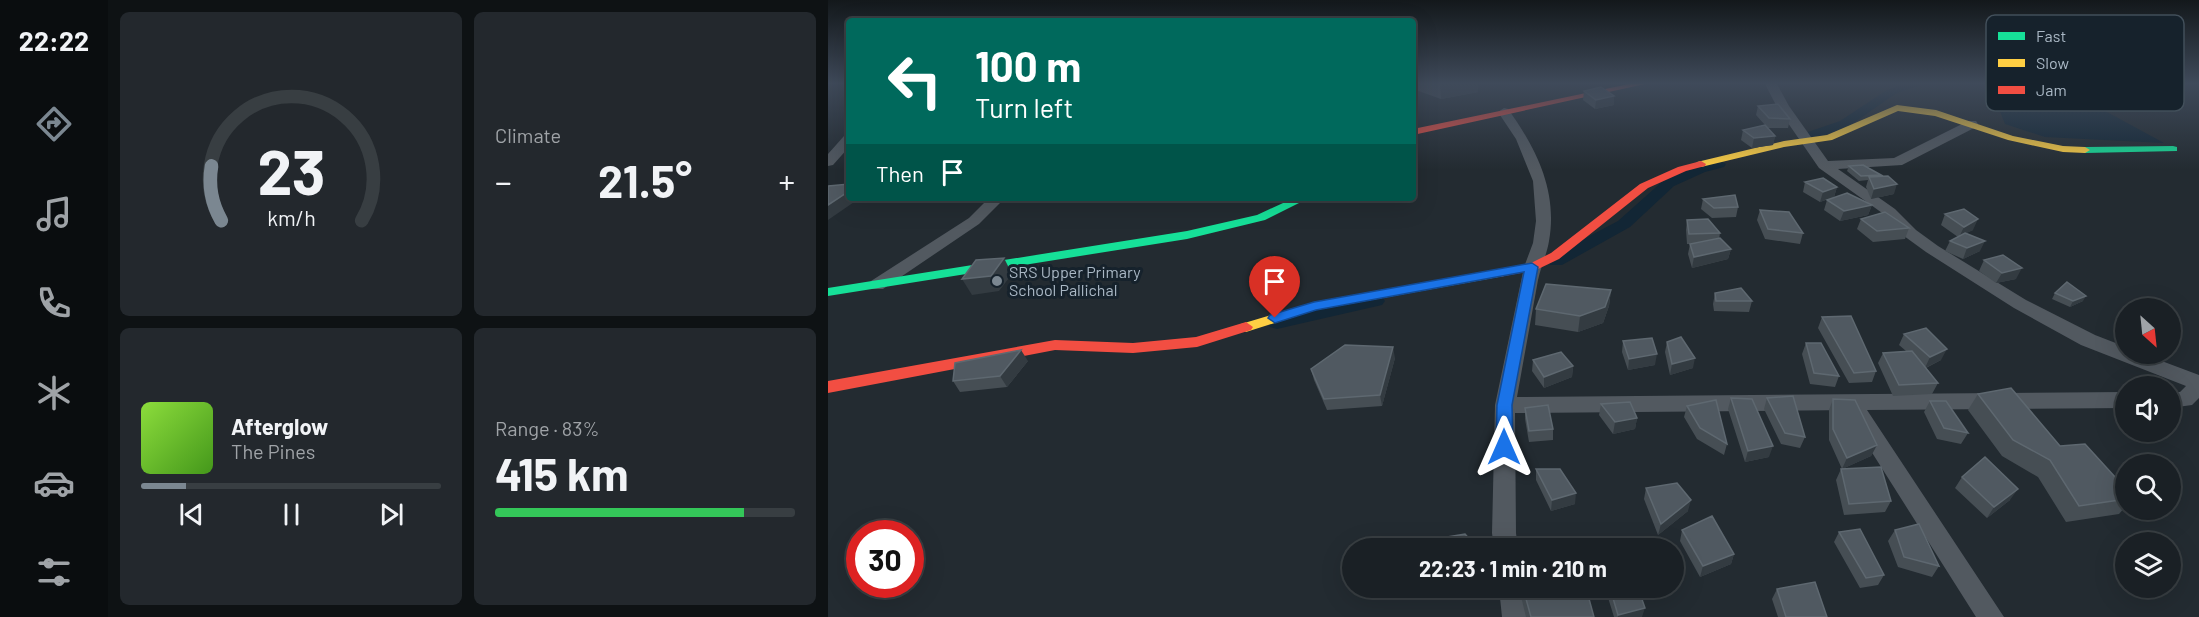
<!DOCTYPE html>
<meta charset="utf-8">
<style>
body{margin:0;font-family:Barlow,sans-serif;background:#23282d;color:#f1f3f6;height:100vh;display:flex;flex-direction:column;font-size:22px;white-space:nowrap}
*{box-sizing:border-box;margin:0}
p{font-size:20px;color:#9fa3a7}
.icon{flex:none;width:33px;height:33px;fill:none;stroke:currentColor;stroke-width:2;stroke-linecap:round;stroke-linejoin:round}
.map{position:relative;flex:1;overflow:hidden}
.side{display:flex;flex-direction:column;gap:12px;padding:12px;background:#0e1214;width:720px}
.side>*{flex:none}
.top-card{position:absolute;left:18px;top:18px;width:570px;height:183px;border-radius:6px;box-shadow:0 6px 24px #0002,0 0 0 2px #383e42;background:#00695c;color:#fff;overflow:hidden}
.needle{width:39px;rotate:153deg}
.buttons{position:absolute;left:1287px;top:298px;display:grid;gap:12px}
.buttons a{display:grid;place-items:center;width:66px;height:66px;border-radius:50%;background:#1a2025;box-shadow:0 6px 24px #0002,0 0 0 2px #383e42;font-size:30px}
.speed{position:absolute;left:18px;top:520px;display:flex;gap:12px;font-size:30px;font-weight:700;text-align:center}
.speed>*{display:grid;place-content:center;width:78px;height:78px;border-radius:50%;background:#1a2025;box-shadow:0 6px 24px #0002,0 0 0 2px #383e42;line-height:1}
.speed .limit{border:9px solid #d22;background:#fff;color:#111}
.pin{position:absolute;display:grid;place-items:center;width:51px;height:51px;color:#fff;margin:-62px -26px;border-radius:50% 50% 50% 0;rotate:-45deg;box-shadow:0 0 6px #0007}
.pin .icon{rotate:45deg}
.me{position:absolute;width:66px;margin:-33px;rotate:0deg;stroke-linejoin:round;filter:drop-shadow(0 0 4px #0008)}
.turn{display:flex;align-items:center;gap:21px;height:126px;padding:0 30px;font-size:27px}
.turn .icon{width:78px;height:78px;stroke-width:2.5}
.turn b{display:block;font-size:42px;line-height:51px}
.then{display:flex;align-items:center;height:57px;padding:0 30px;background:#0003;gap:12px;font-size:22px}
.big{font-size:45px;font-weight:700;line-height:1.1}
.side .widget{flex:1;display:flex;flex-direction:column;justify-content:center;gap:9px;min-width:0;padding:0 21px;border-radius:9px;background:#23282d}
.side .dial{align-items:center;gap:0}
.dial svg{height:156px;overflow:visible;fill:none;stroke:#383e42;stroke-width:7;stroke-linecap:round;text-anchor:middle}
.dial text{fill:#f1f3f6;stroke:none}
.song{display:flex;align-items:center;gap:18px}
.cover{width:72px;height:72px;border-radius:9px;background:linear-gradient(135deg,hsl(90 70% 55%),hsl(100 70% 35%))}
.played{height:6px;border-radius:3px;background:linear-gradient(90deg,#7b8791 15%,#383e42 15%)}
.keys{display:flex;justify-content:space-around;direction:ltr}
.heat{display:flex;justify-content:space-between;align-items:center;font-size:33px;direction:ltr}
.charge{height:9px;border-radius:4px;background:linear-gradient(90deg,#34c759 83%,#383e42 0)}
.side .tiles{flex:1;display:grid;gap:12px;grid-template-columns:repeat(2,1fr)}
.trip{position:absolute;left:514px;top:538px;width:342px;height:60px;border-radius:30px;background:#1a2025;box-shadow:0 6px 24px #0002,0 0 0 2px #383e42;font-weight:700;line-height:60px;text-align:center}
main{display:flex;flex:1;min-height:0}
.tabs{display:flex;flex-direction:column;width:108px;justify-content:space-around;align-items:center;background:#0a0d0f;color:#9fa3a7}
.tabs .icon{width:42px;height:42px}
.tabs .active{color:#7b8791}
.tabs b{font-size:27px;color:#f1f3f6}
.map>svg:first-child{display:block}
.water{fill:#122635}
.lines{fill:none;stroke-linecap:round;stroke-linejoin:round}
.canal{fill:#122635;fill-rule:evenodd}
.street{fill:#525960;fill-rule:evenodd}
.fast{fill:#16e098;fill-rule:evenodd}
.slow{fill:#ffcf43;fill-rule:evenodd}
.jam{fill:#f24e42;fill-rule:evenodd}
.wall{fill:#464e54}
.shaded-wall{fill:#333b41}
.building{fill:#505961;stroke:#5e6870;stroke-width:1.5}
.route{fill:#1a73e8;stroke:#114b97;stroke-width:1.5}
.poi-dot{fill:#7b8791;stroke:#16222c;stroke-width:2}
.labels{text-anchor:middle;stroke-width:6;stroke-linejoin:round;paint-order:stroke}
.poi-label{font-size:16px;fill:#aab8c5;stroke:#16222c;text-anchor:start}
.key{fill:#16222c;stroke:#424f5a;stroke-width:1.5}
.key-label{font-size:16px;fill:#aab8c5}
</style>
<main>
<nav class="tabs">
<b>22:22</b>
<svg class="icon active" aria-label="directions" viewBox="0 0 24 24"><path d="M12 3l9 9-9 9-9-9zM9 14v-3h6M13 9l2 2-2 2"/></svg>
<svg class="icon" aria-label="music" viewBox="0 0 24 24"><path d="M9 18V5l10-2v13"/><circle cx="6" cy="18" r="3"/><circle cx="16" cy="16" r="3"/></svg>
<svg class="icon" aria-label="phone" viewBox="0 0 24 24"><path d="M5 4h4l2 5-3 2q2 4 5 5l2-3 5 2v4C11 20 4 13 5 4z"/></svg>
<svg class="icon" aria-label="climate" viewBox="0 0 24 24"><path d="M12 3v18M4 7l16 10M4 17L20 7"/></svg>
<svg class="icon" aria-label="car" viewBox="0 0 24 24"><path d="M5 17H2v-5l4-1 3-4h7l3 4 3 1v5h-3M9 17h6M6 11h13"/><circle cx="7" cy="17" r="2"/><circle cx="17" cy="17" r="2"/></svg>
<svg class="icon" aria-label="filters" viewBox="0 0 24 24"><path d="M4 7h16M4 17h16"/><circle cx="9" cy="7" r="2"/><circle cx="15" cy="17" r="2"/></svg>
</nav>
<section class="side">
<div class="tiles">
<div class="widget dial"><svg viewBox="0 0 100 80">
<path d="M14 69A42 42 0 1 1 86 69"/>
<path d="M14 69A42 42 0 0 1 9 41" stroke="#7b8791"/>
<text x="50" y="56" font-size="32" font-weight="700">23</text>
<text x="50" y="72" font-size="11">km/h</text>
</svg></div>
<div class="widget"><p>Climate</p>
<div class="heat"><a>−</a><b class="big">21.5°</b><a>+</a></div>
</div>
<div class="widget">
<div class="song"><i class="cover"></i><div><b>Afterglow</b><p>The Pines</p></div></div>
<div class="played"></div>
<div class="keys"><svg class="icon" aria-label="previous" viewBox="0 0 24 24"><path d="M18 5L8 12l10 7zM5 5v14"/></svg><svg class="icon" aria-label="pause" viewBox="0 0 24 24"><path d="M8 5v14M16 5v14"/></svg><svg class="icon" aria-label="next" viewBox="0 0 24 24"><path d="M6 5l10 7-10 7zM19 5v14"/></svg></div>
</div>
<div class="widget"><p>Range · 83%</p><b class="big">415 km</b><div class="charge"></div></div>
</div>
</section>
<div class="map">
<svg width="1371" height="617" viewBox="0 0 1371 617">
<rect width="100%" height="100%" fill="#232b31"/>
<path class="water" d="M1181 84H1203L1244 93 1336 143 1217 137 1177 124 1166 96Z"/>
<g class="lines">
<path class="canal" d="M1077 84H1094L1067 94 1020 127 985 139 979 135 980 132 1012 121 1059 90Z
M891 160 898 164 896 167 877 172 846 186 802 227 734 265H722L720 261 722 257 790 221 836 180 867 166Z
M548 295 554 297 557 301 554 305 449 329 442 327 440 323 442 319 449 317Z"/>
<path class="street" d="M937 84H949L961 106 1000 161 1066 158 1140 121H1148L1150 124 1148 127 1074 165 1010 169 1067 209 1088 230 1110 246 1198 300 1267 335 1298 347V354H1315L1371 375V398L1364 405 1342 408V392H1352L1358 386 1253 345 1186 308 1098 252 1076 236 1057 215 991 168 949 107Z
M676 108 680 109C708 148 730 191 721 241 719 254 713 266 710 280 703 319 696 358 689 397L1298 392V408L1039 410 1176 617H1148L1024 421 1020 415 1023 410 687 413 688 533 690 549H666L664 533 667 405 696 267 705 243 708 221 705 181 688 139 670 112Z
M21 135V147L5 165 0 166V154L16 136Z
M161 198H177L151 224 55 289H43L40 285 43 281 141 218Z
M671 588H697L700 617H674Z"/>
<path class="fast" d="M1345 146 1349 147V151L1257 153 1252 150 1257 147Z
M466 198H481L437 220 359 239 0 296V288L359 231 429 215Z"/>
<path class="slow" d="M1069 105 1108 110 1185 136 1235 146 1257 147 1262 150 1257 153 1235 152 1180 140 1107 116 1070 111 1004 140 956 147 873 167 868 164 869 162 956 141 999 135Z
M671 269 676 270 677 273 676 276 488 310 418 332 411 327 413 324 486 302Z"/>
<path class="jam" d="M801 84H817L585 135V129Z
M873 161 878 164 877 166 858 171 820 188 731 259 708 270 671 277 665 273 666 270 701 264 723 253 812 184 850 167Z
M418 322 425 327 423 330 369 347 305 353 227 350 0 393V381L227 340 305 343 368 337Z"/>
</g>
<path class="wall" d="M585 84H650V92L613 99 585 89Z
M756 91 786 96V105L767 109 755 100Z
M930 106 962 119 960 128H940L947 136 945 145 924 148 913 140 915 130 937 125 928 115Z
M1021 166 1053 175V177L1066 194 1043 199 1038 187 1040 180 1031 181 1019 171Z
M977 182 1009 187 1006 197 992 202 975 192Z
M875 199 910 207 908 217 884 218 873 209Z
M999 200 1044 205 1040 215 1012 221 996 210Z
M932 210 975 233 972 244 937 239 929 220Z
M1117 214 1145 230 1138 233 1152 251 1135 259 1117 251 1122 241 1130 237 1113 225Z
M1033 219 1081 228 1077 239 1045 242 1029 229Z
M859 220 892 233 891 239 903 249 900 259 864 268 860 254 862 244H859L858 230Z
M1156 260 1188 279 1168 283 1151 271Z
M783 290 781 306 775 323 750 332 707 325 708 309Z
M887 293 924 301 921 312 886 311 885 304Z
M1227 293 1255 301 1242 307 1224 299Z
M994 317 1048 371 1044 382 1021 383 990 328Z
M1076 334 1113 360 1098 368 1110 383 1104 394 1065 396 1050 363 1055 353 1078 351 1071 345Z
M795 341 827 365 800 370 794 352Z
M839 342 865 368 842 375 837 352Z
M978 343 1011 376 1007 387 982 384 974 354Z
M567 358 554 406 499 410 486 380 483 369Z
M705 360 745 366 744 377 716 388 704 371Z
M200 361 179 387 132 392 125 381Z
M1150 394 1232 446 1298 489V506L1291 514 1238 522 1210 477 1174 456 1140 410Z
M903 398 941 457 917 462 900 409Z
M939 398 977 437 972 448 953 444 936 409Z
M1005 399 1049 445 1043 456 1014 469 1001 440V410Z
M1102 401 1140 433 1133 444 1109 439 1096 412Z
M773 404 809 418 807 429 785 434 771 415Z
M859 406 899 444 896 455 869 439 856 417Z
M697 408 725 429V440L701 442 697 419Z
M708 469 747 504 723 511 708 480Z
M1013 469 1063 501 1057 512 1016 515 1008 480Z
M1134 477 1182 500 1159 518 1127 488Z
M818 488 860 511 830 535 816 499Z
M854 530 906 554 903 564 872 577 852 541Z
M1067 530 1111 566 1104 577 1070 567 1060 541Z
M1011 532 1056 575 1050 585 1032 588 1006 542Z
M691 588H758L766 617H698Z
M777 588H810L814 617H786Z
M949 589 999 617H950L944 599Z"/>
<path class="shaded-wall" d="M612 84H650V92L613 99Z
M786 96V105L767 109 768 100Z
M947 136 945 145 924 148 926 138Z
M1069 184 1066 194 1043 199 1046 189Z
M1009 187 1006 197 992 202 995 192Z
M21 191V198H30L29 200 0 220V205Z
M1044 205 1040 215 1012 221 1016 211Z
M1150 219 1145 230 1131 237 1136 227Z
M1157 241 1152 251 1135 259 1139 248Z
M903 249 900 259 864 268 866 257Z
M176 258 184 274 171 291 144 295 134 279Z
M1194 268 1188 279 1168 283 1174 273Z
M783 290 781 306 775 323 750 332 752 316Z
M1258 296 1255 301 1242 307 1245 301Z
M565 347 567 358 554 406 552 395Z
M1119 349 1113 360 1097 368 1102 357Z
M193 350 200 361 179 387 172 376Z
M829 354 827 365 800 370 801 359Z
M867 358 865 368 842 375 844 364Z
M745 366 744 377 716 388V377Z
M809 418 807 429 785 434 787 422Z
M1049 445 1043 456 1014 469 1019 458Z
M945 446 941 457 917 462 920 451Z
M1190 489 1182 500 1159 518 1166 507Z
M748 493 747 504 723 511 724 500Z
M863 500 860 511 830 535 833 524Z
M906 554 903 564 872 577 875 566Z
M817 608 814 617H790V615Z"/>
<path class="building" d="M773 87 786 96 768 100 756 91Z
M950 104 962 119 941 118 930 106Z
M937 125 947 136 926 138 915 130Z
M1035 165 1053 175 1033 176 1021 166Z
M1060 176 1069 184 1046 189 1041 177Z
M995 178 1009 187 995 192 977 182Z
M21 184V191L0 205V186Z
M1019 193 1044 205 1016 211 999 200Z
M907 195 910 207 886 208 875 199Z
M1136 209 1150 219 1136 227 1117 214Z
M932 210 961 212 975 233 940 229Z
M1057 212 1081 228 1049 231 1033 219Z
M880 219 892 233 861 234 859 220Z
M1137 233 1157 241 1139 248 1122 241Z
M892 238 903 249 866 257 862 244Z
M1175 255 1194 268 1174 273 1156 260Z
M176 258 163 276 134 279 148 260Z
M1239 282 1258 296 1245 301 1227 293Z
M718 284 783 290 777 307 752 316 708 309Z
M913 288 924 301H888L887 293Z
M1023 316 1048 371 1026 373 994 317Z
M1098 328 1119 349 1102 357 1076 334Z
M853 337 867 358 844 364 839 342Z
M824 338 829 354 801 359 795 341Z
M978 343H993L1011 376 986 373Z
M517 345 565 347 552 395 496 399 483 369Z
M193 350 172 376 125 381 127 363Z
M1084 351 1110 383 1071 385 1055 353Z
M733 352 745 366 716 377 705 360Z
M1183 388 1232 446 1257 444 1298 489V499L1251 506 1222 460 1185 440 1150 394Z
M965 396 977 437 957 433 939 398Z
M903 398 924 399 945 446 920 451Z
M1005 399 1027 400 1049 445 1019 458 1005 429Z
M888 400 899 444 872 428 859 406Z
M1102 401H1118L1140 433 1116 428Z
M802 402 809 418 787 422 773 404Z
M720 405 725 429 701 431 697 408Z
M1157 457 1190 489 1166 507 1134 477Z
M1053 467 1063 501 1021 504 1013 469Z
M708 469H732L748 493 724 500Z
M849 483 863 500 833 524 818 488Z
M884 516 906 554 875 566 854 530Z
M1091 524 1111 566 1076 557 1067 530Z
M1032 529 1056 575 1038 578 1011 532Z
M637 534 650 549H603L613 538Z
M987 582 999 617H958L949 589Z
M695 588H758L766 617H703Z
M782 588H810L817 608 790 615Z"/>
<linearGradient id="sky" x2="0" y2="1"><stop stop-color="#13181b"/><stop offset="0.49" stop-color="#3f4a5a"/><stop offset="1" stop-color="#3f4a5a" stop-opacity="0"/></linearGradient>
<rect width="1371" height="170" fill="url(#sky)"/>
<path class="route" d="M704 263 710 267 684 405 685 447 682 452 676 454 671 452 668 447 669 405 696 272 488 310 447 323 440 318 442 315 486 302Z"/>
<circle class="poi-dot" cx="169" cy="281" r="6"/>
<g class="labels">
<g class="poi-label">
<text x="181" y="278">SRS Upper Primary<tspan x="181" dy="18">School Pallichal</tspan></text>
</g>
</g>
<rect x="1158" y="15" width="198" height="96" rx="9" class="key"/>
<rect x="1170" y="32" width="27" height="8" fill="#16e098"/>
<rect x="1170" y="59" width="27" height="8" fill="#ffcf43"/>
<rect x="1170" y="86" width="27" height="8" fill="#f24e42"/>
<g class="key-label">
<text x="1208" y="42">Fast</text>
<text x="1208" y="69">Slow</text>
<text x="1208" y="96">Jam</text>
</g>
</svg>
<div class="buttons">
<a><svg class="needle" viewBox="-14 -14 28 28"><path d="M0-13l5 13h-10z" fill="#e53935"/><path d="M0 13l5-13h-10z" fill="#9fa3a7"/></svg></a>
<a><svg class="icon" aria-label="sound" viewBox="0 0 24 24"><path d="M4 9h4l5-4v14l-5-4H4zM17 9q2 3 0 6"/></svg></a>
<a><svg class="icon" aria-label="search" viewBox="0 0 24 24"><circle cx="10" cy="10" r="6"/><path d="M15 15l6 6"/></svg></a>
<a><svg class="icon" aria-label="layers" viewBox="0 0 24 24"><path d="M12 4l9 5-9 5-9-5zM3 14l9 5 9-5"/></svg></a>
</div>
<div class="speed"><div class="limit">30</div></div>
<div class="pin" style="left:447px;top:318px;background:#d93025"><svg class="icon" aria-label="arrive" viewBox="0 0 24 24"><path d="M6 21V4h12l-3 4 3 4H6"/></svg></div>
<svg class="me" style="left:676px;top:447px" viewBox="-20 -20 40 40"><path d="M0-17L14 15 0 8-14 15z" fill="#1a73e8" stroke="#fff" stroke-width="4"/></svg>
<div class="trip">22:23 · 1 min · 210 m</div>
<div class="top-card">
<div class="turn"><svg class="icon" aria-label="left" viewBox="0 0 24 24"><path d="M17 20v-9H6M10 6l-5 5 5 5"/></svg><div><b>100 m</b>Turn left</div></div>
<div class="then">Then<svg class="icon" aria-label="arrive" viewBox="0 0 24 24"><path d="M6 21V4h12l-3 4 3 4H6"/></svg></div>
</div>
</div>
</main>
